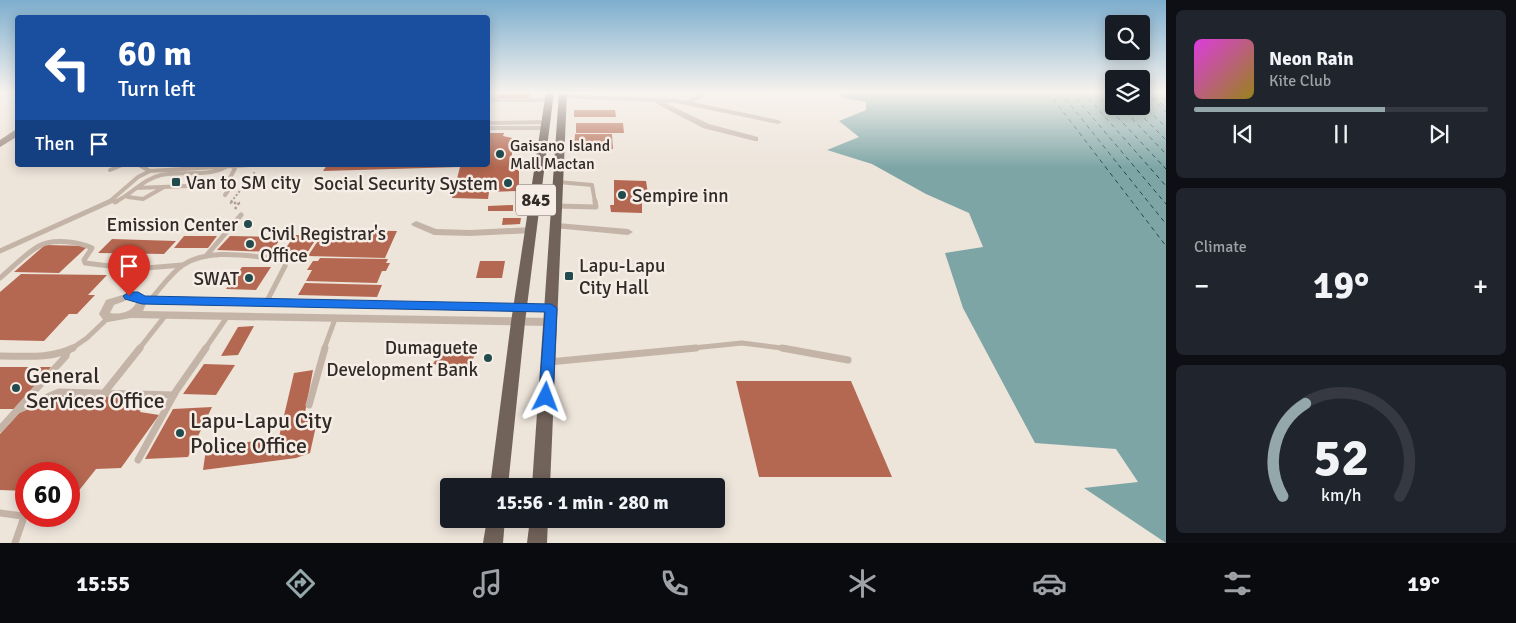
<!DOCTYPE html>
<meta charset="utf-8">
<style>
body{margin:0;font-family:Signika,sans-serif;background:#20242c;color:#f1f3f6;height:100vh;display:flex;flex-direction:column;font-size:19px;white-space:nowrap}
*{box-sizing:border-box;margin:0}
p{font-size:16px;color:#9ea1a6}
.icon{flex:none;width:28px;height:28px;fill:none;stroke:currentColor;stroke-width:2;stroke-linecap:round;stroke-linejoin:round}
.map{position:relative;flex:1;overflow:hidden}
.panel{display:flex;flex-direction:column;gap:10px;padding:10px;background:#0d0f14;width:350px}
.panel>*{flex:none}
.top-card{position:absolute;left:15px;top:15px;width:475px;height:152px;border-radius:5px;box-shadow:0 2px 12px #0003;background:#1a4fa0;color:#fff;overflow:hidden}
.buttons{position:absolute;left:1105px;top:15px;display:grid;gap:10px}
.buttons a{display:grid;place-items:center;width:45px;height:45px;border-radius:5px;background:#171b24;box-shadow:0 2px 12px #0003;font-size:25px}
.speed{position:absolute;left:15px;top:462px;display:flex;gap:10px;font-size:25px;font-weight:700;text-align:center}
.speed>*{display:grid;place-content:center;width:65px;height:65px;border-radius:50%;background:#171b24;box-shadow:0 2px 12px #0003;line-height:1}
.speed .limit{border:8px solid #d22;background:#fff;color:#111}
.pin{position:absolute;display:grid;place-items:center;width:42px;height:42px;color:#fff;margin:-51px -21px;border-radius:50% 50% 50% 0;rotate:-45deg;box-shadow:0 0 5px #0007}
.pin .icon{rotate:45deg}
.me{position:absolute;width:55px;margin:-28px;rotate:3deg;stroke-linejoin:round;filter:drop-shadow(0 0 4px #0008)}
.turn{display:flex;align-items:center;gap:18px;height:105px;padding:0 20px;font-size:22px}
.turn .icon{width:65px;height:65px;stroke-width:2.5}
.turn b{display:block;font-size:35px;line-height:42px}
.then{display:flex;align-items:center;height:48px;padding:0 20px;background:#0003;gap:10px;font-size:19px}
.big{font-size:38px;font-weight:800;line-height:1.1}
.panel .tile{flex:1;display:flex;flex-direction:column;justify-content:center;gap:8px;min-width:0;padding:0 18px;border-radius:8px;background:#20242c}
.panel .dial{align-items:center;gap:0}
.dial svg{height:130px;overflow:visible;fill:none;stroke:#363941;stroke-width:7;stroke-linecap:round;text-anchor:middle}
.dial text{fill:#f1f3f6;stroke:none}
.song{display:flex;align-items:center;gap:15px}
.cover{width:60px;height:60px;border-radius:8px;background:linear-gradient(135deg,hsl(300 70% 55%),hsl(50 70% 35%))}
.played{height:5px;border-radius:2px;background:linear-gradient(90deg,#94a7aa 65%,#363941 65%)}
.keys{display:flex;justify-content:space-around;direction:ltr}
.heat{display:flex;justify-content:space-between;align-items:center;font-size:28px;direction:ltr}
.trip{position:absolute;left:440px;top:478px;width:285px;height:50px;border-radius:5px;background:#171b24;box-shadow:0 2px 12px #0003;font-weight:800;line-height:50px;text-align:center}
.dock{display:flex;height:80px;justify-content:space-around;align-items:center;background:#090b0e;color:#9ea1a6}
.dock .icon{width:35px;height:35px}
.dock .current{color:#94a7aa}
.dock b{font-size:22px;color:#f1f3f6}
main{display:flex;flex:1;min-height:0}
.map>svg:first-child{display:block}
.water{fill:#7da5a6}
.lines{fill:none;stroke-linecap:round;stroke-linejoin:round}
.ferry{stroke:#224b4d;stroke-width:1;stroke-dasharray:4.5 4;stroke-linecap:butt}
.building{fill:#b56851}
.path-far1{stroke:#af9f93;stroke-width:2;stroke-dasharray:2 2;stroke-linecap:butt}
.path{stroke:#af9f93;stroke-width:2.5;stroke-dasharray:2.5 2.5;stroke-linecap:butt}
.lane-far2{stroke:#c4b4a8;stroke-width:4}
.lane-far1{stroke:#c4b4a8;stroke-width:5}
.lane{stroke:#c4b4a8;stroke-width:7}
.street{fill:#c4b4a8;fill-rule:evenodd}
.secondary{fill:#97847a;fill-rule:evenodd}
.primary{fill:#71625a;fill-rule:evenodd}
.route{fill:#1a73e8;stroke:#114b97}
.poi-dot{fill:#224b4d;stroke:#f6eee6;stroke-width:2}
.labels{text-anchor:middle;stroke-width:5;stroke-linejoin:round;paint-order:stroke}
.far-poi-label{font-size:16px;fill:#322a27;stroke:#f6eee6;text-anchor:start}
.shield{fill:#f6eee6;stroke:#6d6560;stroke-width:1}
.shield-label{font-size:18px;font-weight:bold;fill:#322a27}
.poi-label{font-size:19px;fill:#322a27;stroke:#f6eee6;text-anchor:start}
.near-poi-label{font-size:22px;fill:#322a27;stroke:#f6eee6;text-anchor:start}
</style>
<main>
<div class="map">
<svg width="1166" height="543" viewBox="0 0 1166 543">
<rect width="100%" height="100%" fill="#ede4da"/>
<path class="water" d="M839 92H1114V106H1141V92H1166V543L1084 488 1138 482 1116 449 1035 443 963 308 945 253 983 247 969 213 926 194 872 164 827 150 859 137 839 121 866 110V102L843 98Z"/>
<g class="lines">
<path class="ferry" d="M1048 92 1166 246
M1060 92 1166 224
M1071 92 1166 204
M1083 92 1166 186
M1094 92 1166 169
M1106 92 1114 100
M1145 92 1166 112
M1147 92 1166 108
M1163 92 1166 94
M1141 104 1166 127
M1120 106 1166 154
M1132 106 1166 140"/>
</g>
<path class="building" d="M498 93H530L528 100 497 99Z
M574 110H615L616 117H574Z
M576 123H623L624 133H576Z
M488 133H504L503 136 512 138V163L519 164V191L489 192 488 199 452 198 460 167 323 171 327 165H488Z
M575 134H612L613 149 574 150Z
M614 180 646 181 649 200H642V213L611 212 610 205H614Z
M513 205V211H488V206Z
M503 218H521L520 224 502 225Z
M325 230 397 231 385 258 308 256Z
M295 235 318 236 307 253 283 252Z
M184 236H217L208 248H174Z
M230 236 282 237 271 252 217 250Z
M112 239 176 241 164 254 98 253Z
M45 245 88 246 59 273 14 272Z
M320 258 388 259 386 263H390L386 271H382L377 283 306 281 312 270H307L313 261H318Z
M480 261H505L502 278H476Z
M242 267H271L256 290 226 289Z
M21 274 107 275 88 295H95L77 314H69L44 341 0 340V292Z
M305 283 382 285 377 297 298 295Z
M254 326 238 355 221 356 238 327Z
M442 348 475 355 466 371 433 364Z
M204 364 235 365 216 395 183 394Z
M0 367H51L14 409H0Z
M313 370 304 418 318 417 310 453 296 458 203 470 206 449 279 437 294 373Z
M736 381H851L892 477H759Z
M59 395 148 397 140 412 159 415 121 468 96 469 77 493 69 492V474H26V491L0 490V434L22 410 42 408 49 405Z
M212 407 188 457 145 459 173 409Z"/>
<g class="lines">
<path class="path-far1" d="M0 97 8 92
M231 202 255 172"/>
<path class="path" d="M232 201 231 203H239L235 209"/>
<path class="lane-far2" d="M494 92 492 99 495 100H550
M488 123 547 122
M488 128H547
M139 165 150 171
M110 170 122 165
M558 182 592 185 595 202
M136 188 188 186
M225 195 230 188 229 180 236 166
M128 197 143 199 164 187
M109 202 138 177 150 171 250 165
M115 202C131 195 143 179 161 175 184 170 205 178 226 167"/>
<path class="lane-far1" d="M115 202 117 201
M557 206 596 207 595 201
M0 251 111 201
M206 256 241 215
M134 269 182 265
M0 278C12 268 25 254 39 246 53 238 79 242 92 248L84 260 85 263 134 269 136 272 129 296
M151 299C161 288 170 274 183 265 210 247 252 257 282 259L286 261 285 266 266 303
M71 349 87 338 108 318
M139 349 165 316
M205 349 227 317
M324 349 335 319
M683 349 742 343 789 349"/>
<path class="lane" d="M782 348 848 360
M0 356C24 356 51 359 73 348
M549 362 696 348
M104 393 140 348
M309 405 325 348
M18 410 59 392 174 395
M0 429 66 356 67 352
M138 460 176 391 206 348
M0 513 22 516 23 520 15 543"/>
<path class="street" d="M705 92H713L692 102 778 120 782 122 778 124 676 103 663 102 709 124 758 137V141H755L703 128 657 104 656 102 562 98 559 96 562 94 676 99 685 101Z
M416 221 436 229 470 230 532 227 537 230 532 233 470 236 434 235 413 226 411 224Z
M557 223 628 229 633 232 628 235 554 228 552 226Z
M129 293H138L145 297 551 304 556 308 551 312 146 304 143 311 550 318 554 319 555 322 554 325 550 326 131 318 108 322 104 321 99 314 106 300ZM130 299 137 301C133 312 120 315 110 313L114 305Z"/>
<path class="secondary" d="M18 128V136L0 147V140Z"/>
<path class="primary" d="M546 92H554L525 322 508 486H490L511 322Z
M559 92H567L550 486H532Z
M487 519H505L503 543H483Z
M530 519H548L547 543H527Z"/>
</g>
<linearGradient id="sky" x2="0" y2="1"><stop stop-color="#7daece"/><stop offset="0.55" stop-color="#f7f3ee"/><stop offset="1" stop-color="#f7f3ee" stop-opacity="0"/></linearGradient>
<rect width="1166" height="168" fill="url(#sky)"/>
<path class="route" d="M129 292H138L145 296 551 304 557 308 553 397 551 401H541L539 397 545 312 142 304 125 299 123 296Z"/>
<g class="poi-dot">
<circle cx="500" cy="154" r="5"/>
<rect x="171" y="177" width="10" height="10" rx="2.5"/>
<circle cx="508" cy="183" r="5"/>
<circle cx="622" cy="195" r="5"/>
<circle cx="248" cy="224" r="5"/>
<circle cx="250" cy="244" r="5"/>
<rect x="564" y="271" width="10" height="10" rx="2.5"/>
<circle cx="249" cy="278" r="5"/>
<circle cx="488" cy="358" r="5"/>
<circle cx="16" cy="388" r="5"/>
<circle cx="180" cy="433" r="5"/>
</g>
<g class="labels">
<g class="far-poi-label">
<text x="510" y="151">Gaisano Island<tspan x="510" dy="18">Mall Mactan</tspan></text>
</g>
<rect class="shield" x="516" y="184.5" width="40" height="31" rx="4"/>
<g class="shield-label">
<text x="536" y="206">845</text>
</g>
<g class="poi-label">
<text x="186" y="189">Van to SM city</text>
<text x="498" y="190" text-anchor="end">Social Security System</text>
<text x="632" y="202">Sempire inn</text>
<text x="238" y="231" text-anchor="end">Emission Center</text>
<text x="260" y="240">Civil Registrar's<tspan x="260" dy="22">Office</tspan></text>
<text x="579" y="272">Lapu-Lapu<tspan x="579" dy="22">City Hall</tspan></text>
<text x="239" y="285" text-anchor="end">SWAT</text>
<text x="478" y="354" text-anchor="end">Dumaguete<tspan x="478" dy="22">Development Bank</tspan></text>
</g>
<g class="near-poi-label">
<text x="26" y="383">General<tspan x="26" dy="25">Services Office</tspan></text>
<text x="190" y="428">Lapu-Lapu City<tspan x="190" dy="25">Police Office</tspan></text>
</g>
</g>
</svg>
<div class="buttons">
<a><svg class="icon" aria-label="search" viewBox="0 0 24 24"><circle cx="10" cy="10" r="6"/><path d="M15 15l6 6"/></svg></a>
<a><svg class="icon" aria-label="layers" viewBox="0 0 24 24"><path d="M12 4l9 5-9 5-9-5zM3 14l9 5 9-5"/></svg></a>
</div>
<div class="speed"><div class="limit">60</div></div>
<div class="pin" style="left:129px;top:296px;background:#d93025"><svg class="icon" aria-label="arrive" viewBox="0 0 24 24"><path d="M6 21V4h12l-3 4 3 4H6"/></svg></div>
<svg class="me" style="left:546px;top:397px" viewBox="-20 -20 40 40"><path d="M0-17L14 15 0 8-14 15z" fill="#1a73e8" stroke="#fff" stroke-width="4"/></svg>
<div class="trip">15:56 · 1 min · 280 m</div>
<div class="top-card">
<div class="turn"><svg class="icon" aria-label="left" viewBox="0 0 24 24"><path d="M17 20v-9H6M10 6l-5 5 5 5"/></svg><div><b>60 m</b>Turn left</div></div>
<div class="then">Then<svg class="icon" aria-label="arrive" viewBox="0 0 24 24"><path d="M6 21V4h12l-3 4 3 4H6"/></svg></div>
</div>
</div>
<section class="panel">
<div class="tile">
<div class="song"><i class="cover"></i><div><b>Neon Rain</b><p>Kite Club</p></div></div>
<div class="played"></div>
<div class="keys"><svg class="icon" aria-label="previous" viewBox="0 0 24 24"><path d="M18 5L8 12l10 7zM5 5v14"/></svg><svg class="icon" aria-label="pause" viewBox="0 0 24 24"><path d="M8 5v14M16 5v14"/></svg><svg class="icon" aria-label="next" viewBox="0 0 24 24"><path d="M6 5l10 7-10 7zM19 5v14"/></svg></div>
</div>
<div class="tile"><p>Climate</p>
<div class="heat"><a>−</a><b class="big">19°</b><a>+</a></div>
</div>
<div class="tile dial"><svg viewBox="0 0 100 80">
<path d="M14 69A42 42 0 1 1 86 69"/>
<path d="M14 69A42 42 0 0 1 28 12" stroke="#94a7aa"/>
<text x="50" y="56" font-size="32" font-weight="700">52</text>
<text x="50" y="72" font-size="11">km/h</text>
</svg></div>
</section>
</main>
<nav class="dock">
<b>15:55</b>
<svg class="icon current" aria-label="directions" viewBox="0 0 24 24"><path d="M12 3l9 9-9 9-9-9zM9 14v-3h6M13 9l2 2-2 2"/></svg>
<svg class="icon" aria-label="music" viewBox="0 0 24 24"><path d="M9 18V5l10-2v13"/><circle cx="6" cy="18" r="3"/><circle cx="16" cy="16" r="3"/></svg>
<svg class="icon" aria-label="phone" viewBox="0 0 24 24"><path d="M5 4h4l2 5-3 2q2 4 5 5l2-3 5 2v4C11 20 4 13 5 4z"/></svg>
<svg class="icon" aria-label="climate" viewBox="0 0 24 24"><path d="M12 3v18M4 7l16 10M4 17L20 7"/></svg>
<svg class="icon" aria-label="car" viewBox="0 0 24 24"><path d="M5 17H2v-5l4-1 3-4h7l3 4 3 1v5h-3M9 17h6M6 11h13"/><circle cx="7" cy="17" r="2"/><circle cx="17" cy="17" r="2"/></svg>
<svg class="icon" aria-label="filters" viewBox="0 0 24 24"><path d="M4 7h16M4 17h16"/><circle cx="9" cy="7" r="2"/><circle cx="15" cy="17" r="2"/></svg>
<b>19°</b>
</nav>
